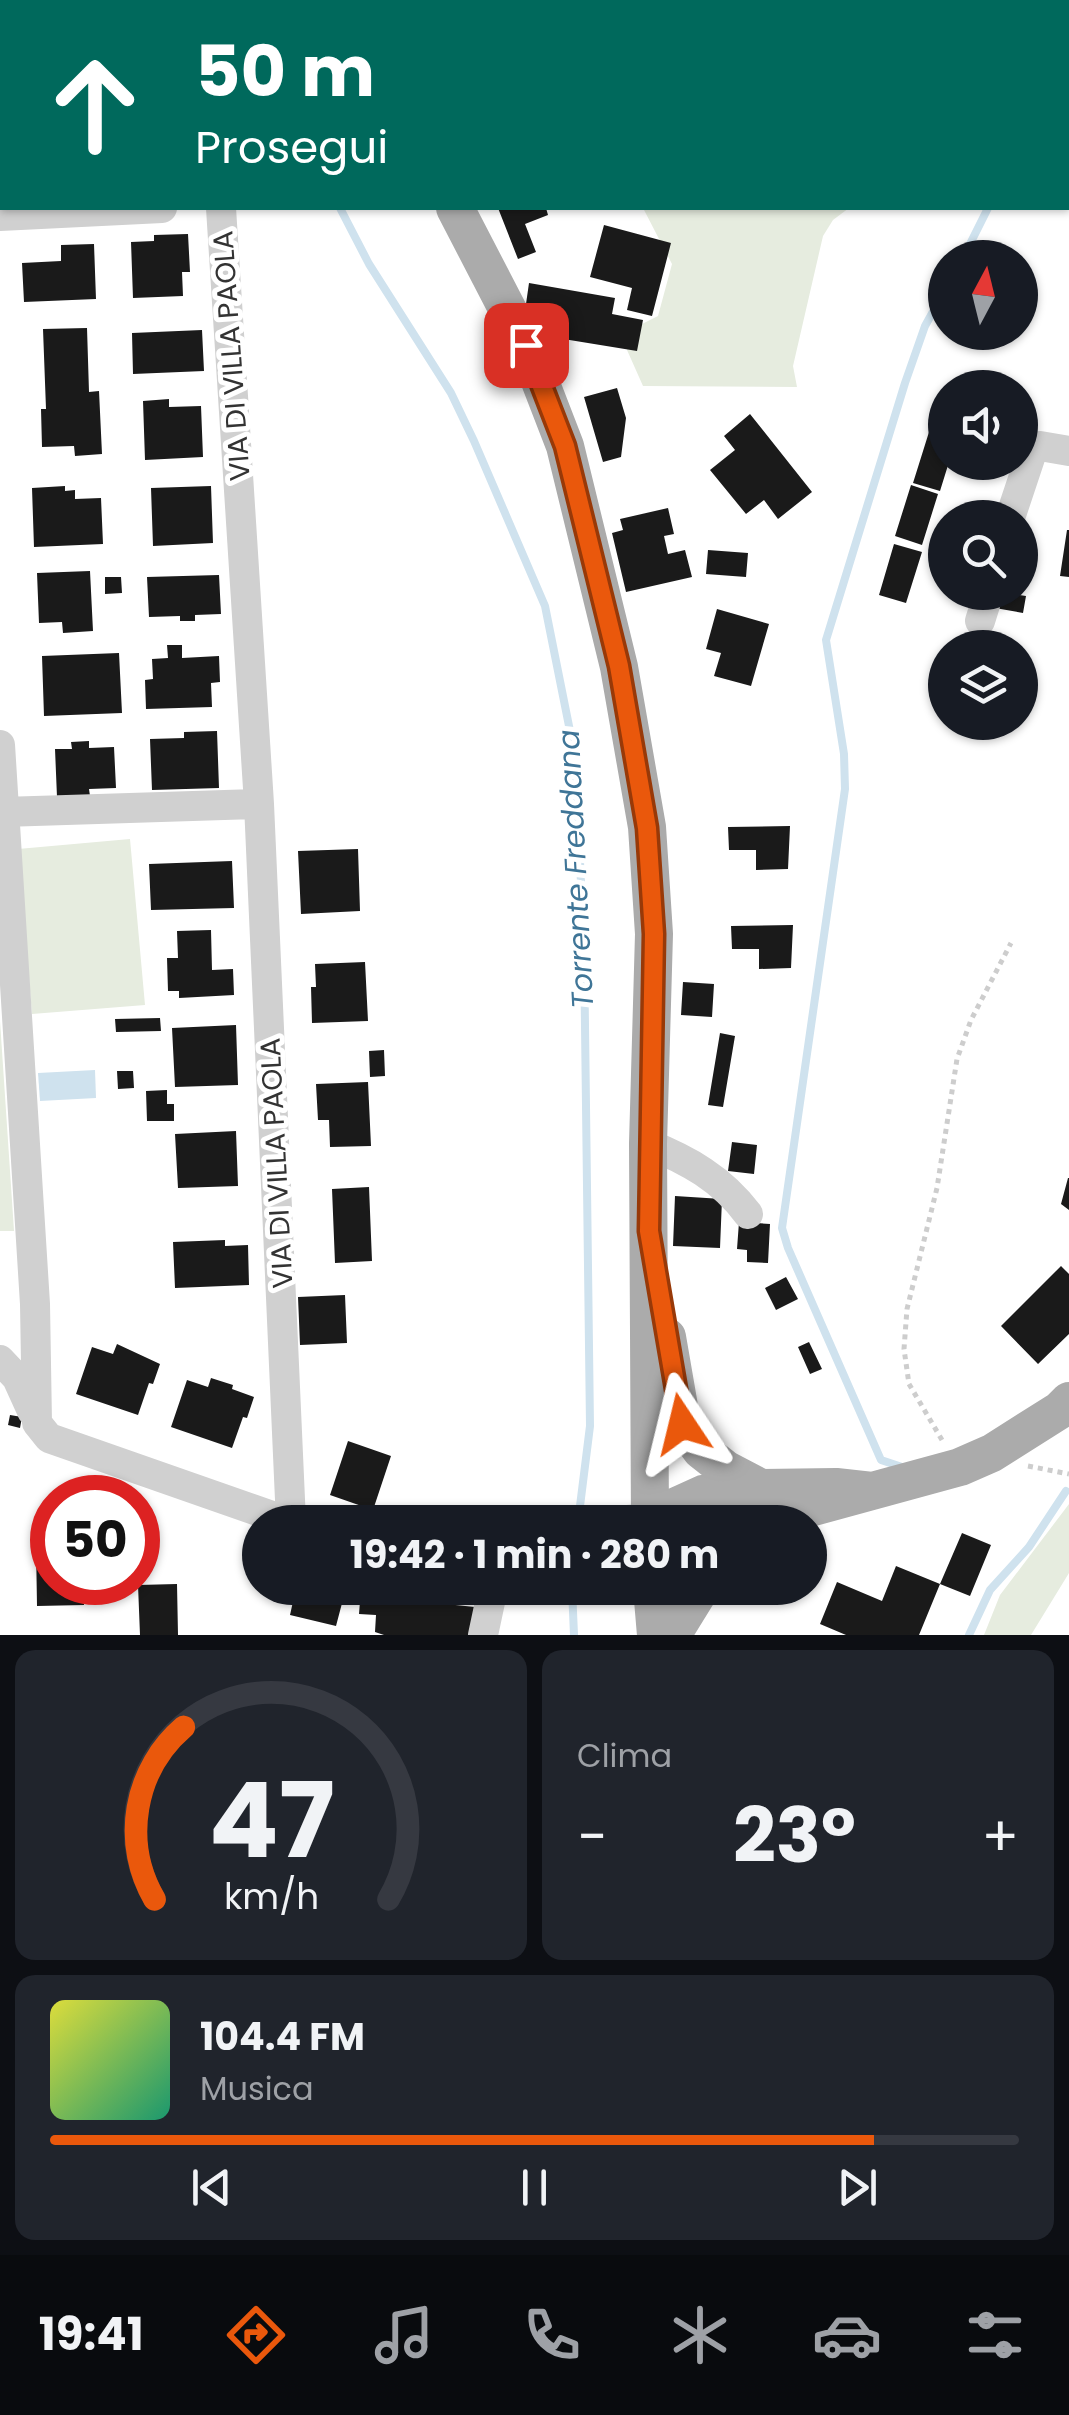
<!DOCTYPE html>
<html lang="it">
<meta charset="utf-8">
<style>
body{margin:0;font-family:Poppins,sans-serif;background:#20242c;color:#f1f3f6;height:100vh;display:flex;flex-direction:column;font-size:38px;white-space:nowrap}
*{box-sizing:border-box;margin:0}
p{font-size:32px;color:#9ea1a6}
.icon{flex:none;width:55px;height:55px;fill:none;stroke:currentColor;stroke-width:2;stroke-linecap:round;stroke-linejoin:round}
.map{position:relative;height:1635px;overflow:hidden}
.details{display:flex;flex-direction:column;gap:15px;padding:15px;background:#0d0f14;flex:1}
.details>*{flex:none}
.top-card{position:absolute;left:0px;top:0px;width:1070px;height:210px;box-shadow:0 2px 8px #0004;background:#00695c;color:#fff;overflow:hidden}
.needle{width:65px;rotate:7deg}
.fabs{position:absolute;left:928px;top:240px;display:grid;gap:20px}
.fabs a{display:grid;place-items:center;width:110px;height:110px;border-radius:50%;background:#171b24;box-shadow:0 2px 8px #0004;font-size:50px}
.speed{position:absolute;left:30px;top:1475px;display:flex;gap:20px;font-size:50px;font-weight:700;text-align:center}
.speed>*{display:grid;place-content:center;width:130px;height:130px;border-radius:50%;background:#171b24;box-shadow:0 2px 8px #0004;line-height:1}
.speed .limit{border:15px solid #d22;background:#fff;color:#111}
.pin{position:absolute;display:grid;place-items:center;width:85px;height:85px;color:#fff;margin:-42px;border-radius:20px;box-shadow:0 5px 15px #0006}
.me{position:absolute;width:110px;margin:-55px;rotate:350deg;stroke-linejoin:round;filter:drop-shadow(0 0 8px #0008)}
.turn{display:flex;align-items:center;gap:35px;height:210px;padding:0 30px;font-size:45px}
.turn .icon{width:130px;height:130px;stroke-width:2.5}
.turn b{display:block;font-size:70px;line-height:85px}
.big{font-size:75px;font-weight:700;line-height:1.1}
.details .widget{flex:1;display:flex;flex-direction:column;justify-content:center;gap:15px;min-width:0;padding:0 35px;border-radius:20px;background:#20242c}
.details .dial{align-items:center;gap:0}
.dial svg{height:260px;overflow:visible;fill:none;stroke:#363941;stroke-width:7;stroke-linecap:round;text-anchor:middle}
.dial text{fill:#f1f3f6;stroke:none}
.song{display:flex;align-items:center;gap:30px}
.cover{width:120px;height:120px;border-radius:15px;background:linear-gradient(135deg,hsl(60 70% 55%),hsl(160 70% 35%))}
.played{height:10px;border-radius:5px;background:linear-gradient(90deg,#ea580c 85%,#363941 85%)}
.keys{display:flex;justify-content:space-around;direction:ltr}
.heat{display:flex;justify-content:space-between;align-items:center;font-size:55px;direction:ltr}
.details .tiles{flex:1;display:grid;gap:15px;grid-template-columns:1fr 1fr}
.widget:last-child{grid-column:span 2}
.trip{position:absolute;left:242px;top:1505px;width:585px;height:100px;border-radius:50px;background:#171b24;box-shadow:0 2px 8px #0004;font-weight:700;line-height:100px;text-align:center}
.dock{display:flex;height:160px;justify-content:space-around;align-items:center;background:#090b0e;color:#9ea1a6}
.dock .icon{width:70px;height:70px}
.dock .selected{color:#ea580c}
.dock b{font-size:45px;color:#f1f3f6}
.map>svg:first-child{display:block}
.green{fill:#e6ecdf}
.water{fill:#cfe2ee}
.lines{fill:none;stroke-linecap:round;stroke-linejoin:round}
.stream{stroke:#cfe2ee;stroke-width:8}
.building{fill:#1a1a1a}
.path{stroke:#cdcdcd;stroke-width:5;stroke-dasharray:5 5;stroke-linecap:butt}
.minor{stroke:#d0d0d0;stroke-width:30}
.major{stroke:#ababab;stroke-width:38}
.route-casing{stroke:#983908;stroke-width:25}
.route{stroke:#ea580c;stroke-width:18}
.labels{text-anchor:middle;stroke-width:10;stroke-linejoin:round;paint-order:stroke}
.street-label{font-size:28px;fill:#333;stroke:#fff}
.water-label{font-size:30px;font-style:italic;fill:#3f7597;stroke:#fff}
</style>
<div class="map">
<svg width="1069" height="1635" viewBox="0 0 1069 1635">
<rect width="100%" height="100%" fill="#fff"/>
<path class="green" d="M643 208H849L833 220 823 236 793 366 797 387 643 386 627 350 628 331 658 316 672 264Z
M130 839 145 1005 32 1014 18 849Z
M0 1021 14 1231H0Z
M770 1501 772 1510 734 1522H683L680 1515Z
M1069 1504V1573L1031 1635H984L1000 1595Z"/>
<path class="water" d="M95 1070 96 1098 40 1101 38 1073Z"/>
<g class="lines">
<path class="stream" d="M294 0V2
M1045 2 1046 0
M340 208 369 264 451 393 474 441 545 606 575 756 584 946 590 1426 578 1522
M963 258 988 208
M902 1467 881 1460 788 1248 782 1228 845 789 844 754 826 640 905 383 925 326 945 290
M572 1588 574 1635
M969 1635 990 1590 1029 1547 1066 1491"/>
</g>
<path class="building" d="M498 208H546L548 215 525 224 536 252 518 259Z
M604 225 671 243 652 316 627 310 632 288 590 277Z
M188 234 190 272H182L183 296 133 298 131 242 154 241V235Z
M94 244 96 299 24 302 22 263 61 261V245Z
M529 283 615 298 612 314 643 320 637 351 545 336 526 304Z
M87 328 89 392 99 391 102 454 75 456 74 446 42 447 41 409H46L43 329Z
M202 330 204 371 133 374 132 333Z
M617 388 626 418 621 457 603 462 584 397Z
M169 399V407L201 406 203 457 145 460 143 401Z
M750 414 812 492 778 519 764 500 746 514 710 470 735 450 724 436Z
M929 432 945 437V462H949L940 491 913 483Z
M911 485 938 494 922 545 895 536Z
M65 486V491L75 490V499L101 498 103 544 34 547 32 488Z
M211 486 213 543 153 546 151 488Z
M668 508 674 534 664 536 668 554 685 550 692 577 626 592 612 533 623 530 620 519Z
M1067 530H1069V577L1060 576Z
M894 544 922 552 906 603 879 595Z
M708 550 748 553 746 577 706 574Z
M90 571 93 631 63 633 62 622 39 623 37 573Z
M219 575 221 614 195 615V621H180V616L149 617 147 577Z
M105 577H121L122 593 105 594Z
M997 592 1026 596 1023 613 995 608Z
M717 609 769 624 751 686 714 676 721 653 706 649Z
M167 645H182V658L219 656 220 682 211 683 212 707 146 709 145 680 153 679 152 659 168 658Z
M119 653 122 713 44 716 42 656Z
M217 731 219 788 152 790 150 739 184 738V732Z
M89 741V748L114 747 116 788 89 789 90 796 57 797 55 749H72L71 742Z
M790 826 788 869 756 870V850H729L728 827Z
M358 849 360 911 301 914 298 851Z
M232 861 234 908 151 910 149 864Z
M793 925 791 968 759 969V949H732L731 926Z
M211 930 212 970 233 969 234 995 179 998V991H168L167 958H178L177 931Z
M365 962 368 1021 312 1023 311 987H316L315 964Z
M683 982 714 984 712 1017 681 1015Z
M160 1018 161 1031 116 1032 115 1019Z
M236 1025 238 1085 175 1087 172 1028Z
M720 1033 735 1036 723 1107 708 1105Z
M384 1050 385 1076 370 1077 369 1051Z
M117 1071H133L134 1088 118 1089Z
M368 1082 371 1146 330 1147 329 1120H318L316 1084Z
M167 1090V1104H174V1121H147L146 1091Z
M236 1131 238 1186 178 1188 175 1134Z
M732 1142 757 1145 754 1174 728 1171Z
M1068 1178H1069V1210L1061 1204Z
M369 1187 372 1261 335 1263 332 1189Z
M675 1196 722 1199 720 1248 673 1246Z
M739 1222 770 1224 768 1263 747 1262V1250L737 1249Z
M225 1240V1246L248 1245 249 1285 175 1288 173 1242Z
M1061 1266 1069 1274V1334L1038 1364 1001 1326Z
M786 1277 798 1299 776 1310 765 1288Z
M345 1295 347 1343 300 1345 298 1297Z
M809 1342 822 1369 810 1374 798 1347Z
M117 1344 160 1364 153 1384 149 1383 138 1415 76 1394 92 1347 113 1354Z
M211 1378 233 1385 232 1389 254 1397 247 1418 243 1417 232 1448 171 1427 187 1380 208 1387Z
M10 1415 22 1417 20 1428 8 1425Z
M348 1441 391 1456 373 1510 330 1495Z
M962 1533 991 1545 970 1596 940 1584 919 1635H846L820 1624 837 1582 882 1601 896 1566 940 1584Z
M36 1545H52V1582H83L84 1605 37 1606Z
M177 1584 178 1635H140L138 1585Z
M296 1588H346L336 1626 290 1615Z
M361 1588H414L427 1594 426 1602 475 1607 472 1635H384L375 1632 376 1615 359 1614Z"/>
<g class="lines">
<path class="path" d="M203 0V2
M942 1440 909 1384 904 1349 907 1309 937 1188 957 1059 971 1020 1011 943
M1028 1466 1069 1474"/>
<path class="minor" d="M221 208 259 804 291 1522
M0 216 162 208
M1010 518 1033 449 1040 446 1069 451
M980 621 989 592
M0 745 35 1304 37 1423 49 1438 289 1522
M3 812 259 804
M648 1144C688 1160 722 1179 748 1214
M0 1360 17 1378 32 1411
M605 1522 650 1518
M483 1635 493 1588"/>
<path class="major" d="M369 0 370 2
M455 208 526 345 565 446 619 667 647 827 654 934 648 1144 650 1522
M667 1337 682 1424 701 1450 725 1469 761 1488 836 1487 872 1491
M650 1518 703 1494 761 1488
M774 1522 806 1509 960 1467 992 1453 1060 1410 1069 1401
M652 1588 656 1635
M672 1635 701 1588"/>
</g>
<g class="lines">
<g class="route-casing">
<path id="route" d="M526 345 565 446 619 666 647 828 654 934 649 1231 682 1424"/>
</g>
<use href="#route" class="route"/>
</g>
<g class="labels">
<g class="street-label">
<text transform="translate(231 356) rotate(-94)" y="10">VIA DI VILLA PAOLA</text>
<text transform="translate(276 1163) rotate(-93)" y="10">VIA DI VILLA PAOLA</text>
</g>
<g class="water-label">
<text transform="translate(576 869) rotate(-93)" y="10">Torrente Freddana</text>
</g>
</g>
</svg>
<div class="fabs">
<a><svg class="needle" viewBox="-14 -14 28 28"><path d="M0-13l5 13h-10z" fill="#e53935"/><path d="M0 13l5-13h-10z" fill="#9ea1a6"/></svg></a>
<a><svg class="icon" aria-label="sound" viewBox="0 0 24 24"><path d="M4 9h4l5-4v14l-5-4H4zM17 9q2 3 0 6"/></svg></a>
<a><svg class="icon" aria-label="search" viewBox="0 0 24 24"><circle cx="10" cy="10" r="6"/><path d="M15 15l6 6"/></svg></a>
<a><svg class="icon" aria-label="layers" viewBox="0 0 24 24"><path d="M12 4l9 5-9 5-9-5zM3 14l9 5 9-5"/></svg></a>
</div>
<div class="speed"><div class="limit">50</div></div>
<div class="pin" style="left:526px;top:345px;background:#d93025"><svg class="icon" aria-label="arrive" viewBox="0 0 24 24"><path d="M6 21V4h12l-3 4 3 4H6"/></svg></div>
<svg class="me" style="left:682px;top:1424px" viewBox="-20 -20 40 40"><path d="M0-17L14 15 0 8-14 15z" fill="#ea580c" stroke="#fff" stroke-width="4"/></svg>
<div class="trip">19:42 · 1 min · 280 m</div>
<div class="top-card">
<div class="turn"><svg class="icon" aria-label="ahead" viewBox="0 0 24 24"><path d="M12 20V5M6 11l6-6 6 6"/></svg><div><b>50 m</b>Prosegui</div></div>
</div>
</div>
<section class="details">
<div class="tiles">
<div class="widget dial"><svg viewBox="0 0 100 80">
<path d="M14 69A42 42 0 1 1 86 69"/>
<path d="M14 69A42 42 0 0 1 23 16" stroke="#ea580c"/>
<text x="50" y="56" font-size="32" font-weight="700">47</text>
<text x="50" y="72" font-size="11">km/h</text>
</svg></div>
<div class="widget"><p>Clima</p>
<div class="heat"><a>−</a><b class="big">23°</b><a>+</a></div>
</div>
<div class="widget">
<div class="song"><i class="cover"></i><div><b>104.4 FM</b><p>Musica</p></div></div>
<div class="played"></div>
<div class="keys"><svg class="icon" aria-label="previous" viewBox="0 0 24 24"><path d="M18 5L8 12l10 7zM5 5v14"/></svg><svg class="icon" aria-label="pause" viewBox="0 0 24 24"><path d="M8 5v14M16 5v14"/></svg><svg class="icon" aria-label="next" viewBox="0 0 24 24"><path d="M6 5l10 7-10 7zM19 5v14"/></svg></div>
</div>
</div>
</section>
<nav class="dock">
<b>19:41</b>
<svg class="icon selected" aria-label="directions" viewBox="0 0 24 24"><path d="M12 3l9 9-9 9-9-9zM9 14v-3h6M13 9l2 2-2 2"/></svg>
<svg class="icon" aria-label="music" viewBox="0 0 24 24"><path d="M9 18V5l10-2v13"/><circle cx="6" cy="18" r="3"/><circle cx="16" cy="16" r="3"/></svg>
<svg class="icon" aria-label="phone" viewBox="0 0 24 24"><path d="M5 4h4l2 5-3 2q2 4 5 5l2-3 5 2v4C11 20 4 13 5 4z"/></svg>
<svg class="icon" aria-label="climate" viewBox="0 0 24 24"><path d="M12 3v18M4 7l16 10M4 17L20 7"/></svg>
<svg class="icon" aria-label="car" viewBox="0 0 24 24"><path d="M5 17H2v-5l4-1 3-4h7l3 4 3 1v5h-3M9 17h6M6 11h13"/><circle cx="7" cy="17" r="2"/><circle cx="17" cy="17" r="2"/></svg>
<svg class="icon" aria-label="filters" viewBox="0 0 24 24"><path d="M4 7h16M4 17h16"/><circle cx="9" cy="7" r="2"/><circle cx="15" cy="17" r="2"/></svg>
</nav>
